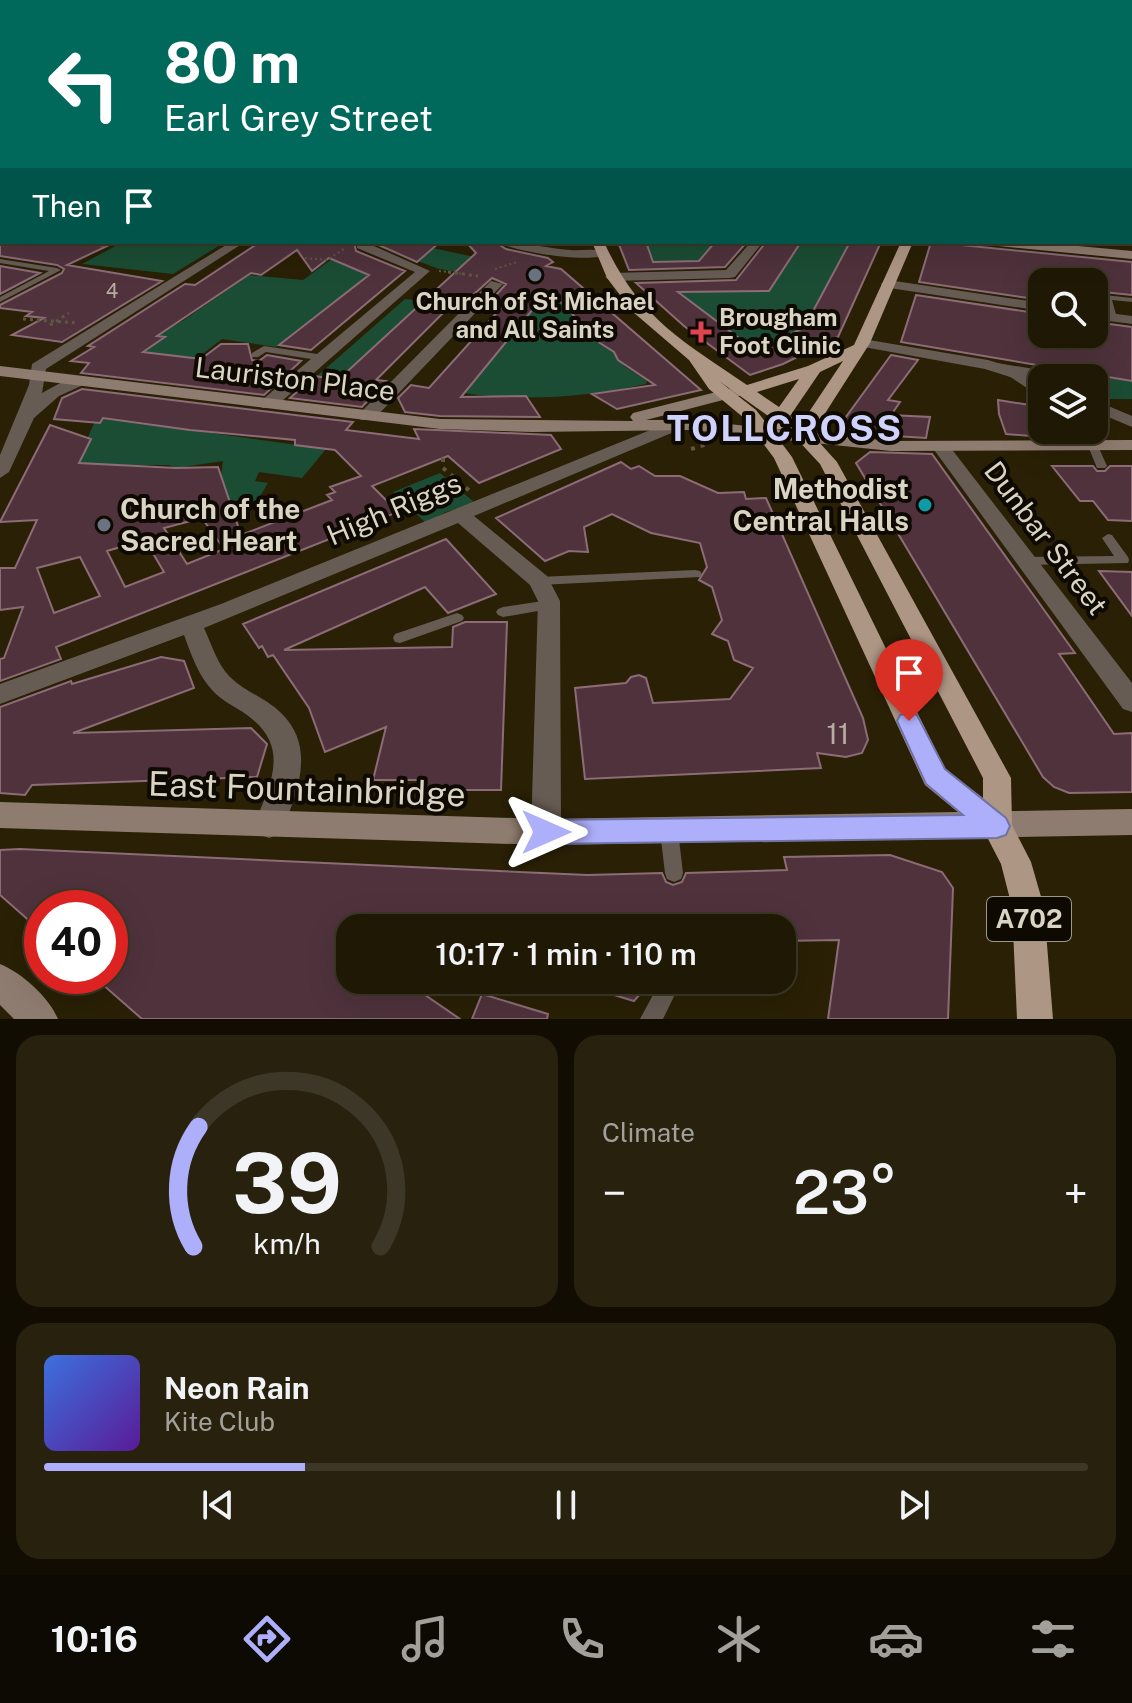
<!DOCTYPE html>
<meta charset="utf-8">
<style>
body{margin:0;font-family:"Public Sans",sans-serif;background:#27210e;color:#f1f3f6;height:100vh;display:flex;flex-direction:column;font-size:30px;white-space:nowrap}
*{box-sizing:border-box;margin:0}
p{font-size:26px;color:#a1a09a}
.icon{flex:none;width:44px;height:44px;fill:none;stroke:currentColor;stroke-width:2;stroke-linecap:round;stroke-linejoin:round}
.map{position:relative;height:1019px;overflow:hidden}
.drawer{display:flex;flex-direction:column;gap:16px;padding:16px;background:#110d02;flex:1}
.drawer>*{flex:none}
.banner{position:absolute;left:0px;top:0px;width:1132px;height:244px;box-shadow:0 8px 32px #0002,0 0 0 2px #3c3726;background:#00695c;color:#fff;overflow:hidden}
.controls{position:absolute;left:1028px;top:268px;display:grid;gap:16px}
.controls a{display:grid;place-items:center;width:80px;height:80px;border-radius:16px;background:#1f1804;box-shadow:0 8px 32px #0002,0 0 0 2px #3c3726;font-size:40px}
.speed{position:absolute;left:24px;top:890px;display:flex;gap:16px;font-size:40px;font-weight:700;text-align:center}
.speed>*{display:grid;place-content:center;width:104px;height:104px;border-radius:50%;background:#1f1804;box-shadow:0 8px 32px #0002,0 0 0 2px #3c3726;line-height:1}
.speed .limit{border:12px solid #d22;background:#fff;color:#111}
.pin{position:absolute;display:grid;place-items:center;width:68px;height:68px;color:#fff;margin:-82px -34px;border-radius:50% 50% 50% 0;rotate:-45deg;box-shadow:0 0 8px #0007}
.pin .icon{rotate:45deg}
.me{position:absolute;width:88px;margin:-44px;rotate:90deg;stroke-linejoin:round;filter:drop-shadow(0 0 6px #0008)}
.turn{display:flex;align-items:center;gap:28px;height:168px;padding:0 32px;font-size:36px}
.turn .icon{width:104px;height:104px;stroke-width:2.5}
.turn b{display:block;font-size:56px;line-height:68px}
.then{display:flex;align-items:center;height:76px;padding:0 32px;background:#0003;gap:16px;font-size:30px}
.big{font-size:60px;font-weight:600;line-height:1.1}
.drawer .widget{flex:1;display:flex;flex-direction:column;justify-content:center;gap:12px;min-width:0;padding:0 28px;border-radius:24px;background:#27210e}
.drawer .dial{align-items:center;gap:0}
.dial svg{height:208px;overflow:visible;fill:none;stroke:#3c3726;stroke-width:7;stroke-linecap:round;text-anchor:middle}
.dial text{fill:#f1f3f6;stroke:none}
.song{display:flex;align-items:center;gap:24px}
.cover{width:96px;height:96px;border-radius:12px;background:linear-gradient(135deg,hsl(220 70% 55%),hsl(270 70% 35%))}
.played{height:8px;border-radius:4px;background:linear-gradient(90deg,#adaffb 25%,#3c3726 25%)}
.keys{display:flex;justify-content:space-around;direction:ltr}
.heat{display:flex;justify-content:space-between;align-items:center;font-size:44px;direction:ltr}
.drawer .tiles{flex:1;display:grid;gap:16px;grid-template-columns:1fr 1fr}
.widget:last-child{grid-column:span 2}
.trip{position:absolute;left:336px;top:914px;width:460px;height:80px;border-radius:24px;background:#1f1804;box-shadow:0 8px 32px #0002,0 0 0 2px #3c3726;font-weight:600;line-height:80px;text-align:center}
.dock{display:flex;height:128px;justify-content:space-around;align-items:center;background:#0c0a02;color:#a1a09a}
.dock .icon{width:56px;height:56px}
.dock .current{color:#adaffb}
.dock b{font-size:36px;color:#f1f3f6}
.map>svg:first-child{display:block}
.green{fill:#1b4d34}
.building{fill:#4f323c;stroke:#8c6c76;stroke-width:2;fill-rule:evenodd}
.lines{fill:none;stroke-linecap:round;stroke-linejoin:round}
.path-far2{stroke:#5f5740;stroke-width:2;stroke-dasharray:2 3;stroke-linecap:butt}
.path-far1{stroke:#5f5740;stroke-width:3;stroke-dasharray:3 4;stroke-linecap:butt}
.path{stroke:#5f5740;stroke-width:4;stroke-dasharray:4 6;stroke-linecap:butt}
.lane{fill:#675c54;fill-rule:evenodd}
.street{fill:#675c54;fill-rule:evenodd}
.secondary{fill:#8f7c70;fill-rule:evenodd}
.primary{fill:#ae9685;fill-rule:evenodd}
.route{fill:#adaffb;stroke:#7072a3;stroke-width:2}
.worship-dot{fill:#6b7280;stroke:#0e0a02;stroke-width:3}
.health-dot{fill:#e0444e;stroke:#0e0a02;stroke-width:3}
.culture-dot{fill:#0f9aa8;stroke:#0e0a02;stroke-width:3}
.labels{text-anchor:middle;stroke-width:8;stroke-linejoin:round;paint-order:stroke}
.far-number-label{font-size:20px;fill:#b6aca2}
.far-poi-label{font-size:24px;font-weight:bold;fill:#d9d4c4;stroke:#0e0a02}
.shield{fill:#0e0a02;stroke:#9c978a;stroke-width:2}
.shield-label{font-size:26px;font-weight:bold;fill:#d9d4c4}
.street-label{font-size:28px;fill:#d9d4c4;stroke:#0e0a02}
.poi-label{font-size:28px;font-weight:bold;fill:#d9d4c4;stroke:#0e0a02;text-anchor:end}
.near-number-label{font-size:28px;fill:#b6aca2}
.near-street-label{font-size:34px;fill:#d9d4c4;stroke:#0e0a02}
.district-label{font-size:36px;font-weight:bold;letter-spacing:2px;fill:#cfd2fd;stroke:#0e0a02}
</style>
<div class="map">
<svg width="1132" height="1019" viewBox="0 0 1132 1019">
<rect width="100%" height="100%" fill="#292005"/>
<path class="green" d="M123 242H225L173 274 82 264Z
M367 242H405L479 258 478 275 439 269Z
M646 242H715L699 261 653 262Z
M802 242 851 246 847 247 804 328 752 352 683 296 681 292 768 291Z
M332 259 372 273 276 347 222 339 179 372 188 357 150 353 134 363 130 361 164 338 155 336 184 320 249 275 303 280Z
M561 297 619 356 624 366 647 381 646 384C588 397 523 402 464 393L533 309H539L542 298 559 300Z
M405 299 423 301 338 380 316 377Z
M1083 375 1132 381V399H1104L1094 395V378H1084Z
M97 417 326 449 302 478 259 472 255 481 268 483 256 503 232 510 221 476 223 461 176 468 168 465H75L80 453 86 450H82Z
M440 473 475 503 446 512 426 523 393 492Z"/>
<path class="building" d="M0 242H72L107 246 67 265 162 281 62 342 12 335 44 318 26 316 32 312 0 308V305L62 273 64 269 57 265 0 256Z
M260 242H354L356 251 405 271 311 350 279 345 369 275 329 258 312 271 297 250 261 275 251 273 157 336 165 337 143 352 201 359 221 344H248L252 360 259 361 267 355 301 361 264 395 81 373 89 363 71 361 94 347 88 346 185 284 195 285Z
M372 242H440L417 262Z
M466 242H495L506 249 548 258 553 262 546 266 561 269 701 390 617 409 592 394 655 385 618 360 614 352 600 343 552 293 538 310 533 309 461 397 526 396 540 417 440 416 405 412 398 398 411 385 429 388 501 308 486 306 506 284 492 278 464 303 454 302 376 380 386 381 362 407 290 398 315 376 338 380 476 253Z
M618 242H646L653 262 699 261 715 242H747L725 267 629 270Z
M766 242H801L769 291 678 292 755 350 804 328 850 242H881L838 337 783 364 750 375 684 326 636 283 736 280Z
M931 242 1132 262V295L1103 292 1100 298 1104 309 1094 308V282H1042V300L919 282Z
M0 266 40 273 0 294Z
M916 295 1042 314V334H1094V322L1132 327V381L901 342Z
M891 355 918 360 888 400 900 402 891 415 930 417 926 438 848 433 838 428Z
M82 389 353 422 346 430 419 439 414 429 551 435 561 449 479 483 448 456 372 486 398 512 56 647 61 659 0 681V659L4 658 23 607 0 610V568H15L37 520 0 522 50 425 91 439 79 463 176 468 218 467 241 535 332 500 327 495 335 492 330 487 361 476 335 450 295 445V440L190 430 103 418 100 423 54 419 62 398ZM202 518 224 549 187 564 164 528ZM145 540 164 572 125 587 107 551ZM80 557 100 596 54 613 37 568Z
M998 400 1036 406 1042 414V437L1006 434 999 414Z
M870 452 932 454 1075 653 1059 654 1114 734 1132 733V792L1069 793 1054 787 1043 777 856 463Z
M621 462 631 469 639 466 655 476H680L718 493 744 492 746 499 766 498 863 718 868 740 862 753 846 757 817 753 821 768 585 779 575 688 626 683 631 677 639 675 646 678 653 703 730 699 753 668 734 660 728 641 712 634 722 620 712 587 699 580 707 567 700 543 651 533 612 514 584 527 588 552 569 551 545 561 496 518Z
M1052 466H1093L1097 471H1105L1110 466H1132V521L1108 520 1093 501H1080Z
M446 539 496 594 448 613 425 587 284 650 452 647 453 627 465 622H507L501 790H450L451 787H421L423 780H373L386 727 325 752 309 708 273 655 268 657 262 646 259 648 243 624Z
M1099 571 1132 572V616Z
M161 657 184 661 194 688 73 733 251 728 267 744 257 777 32 785 25 795 0 793V707L71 681 72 684Z
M20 849 587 875 662 873 666 882 673 885 682 882 686 873 787 870 784 857 890 855 942 872 953 888 948 1019H828L839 940 782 941V928H350V980H421L415 988 460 1019H142L93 976H110V908H42V932L0 895V850Z
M582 980H652L634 1001 581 985Z
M482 994 548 1014 547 1019H472Z"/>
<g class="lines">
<path class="path-far2" d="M305 258 327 260 345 248
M495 269 517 262
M439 271 464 274"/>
<path class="path-far1" d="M448 272 478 276
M23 319 77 323
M50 325 69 313"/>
<path class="path" d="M691 449 707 444
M443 458V468L471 492"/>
<path class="lane" d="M0 214 2 215V219L0 218Z
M0 235H2V239H0Z
M0 259 57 268 61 270 0 302V297L49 271 0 263Z
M1104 295 1132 298V302L1112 300 1117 318 1110 320 1103 297Z
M264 346 324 355 329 358 324 361 266 352 258 357H252V353Z
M991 362 1070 375 1075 378H1053L1013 372 1042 390V398L1009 376 1007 374 1012 371 988 367 986 365Z
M1076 430H1086L1098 446 1107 466 1105 468H1097L1088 446Z
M1108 534 1112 535 1128 557 1129 560 1128 563 1026 565 1020 561 1026 557 1114 556 1102 538Z
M695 570 700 571 702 574 700 577 539 585 534 584 532 581 534 578 539 577Z
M550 600 555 602 557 605 555 608 503 617 498 615 496 612 498 609 503 607Z
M457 613 462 615 464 618 462 621 400 643 395 642 393 638 395 634Z
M669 823 675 825 678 831 683 873 681 879 674 882 667 879 665 873 660 831 663 825Z
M661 980H682L663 1019H640Z"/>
<path class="street" d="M1130 129H1132V133H1130Z
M0 150 2 151V157L0 156Z
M1130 171H1132V177H1130Z
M0 176H2V182H0Z
M0 207H2V214H0Z
M231 242H245L46 369 42 393 62 382 84 376 92 381 59 396 34 418 9 472 0 478V455L29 385 32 364Z
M357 242H365L430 271 274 408H262L260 404 262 400 415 272 357 248Z
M498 242C523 242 545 248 570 250 583 251 598 247 608 254 592 264 514 252 498 242Z
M751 242H763L735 277 730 278 611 281 605 277 611 273 726 270Z
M888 280 1042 303V311L883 287 881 284Z
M491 281 503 284 373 420H361L358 416 361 412Z
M1094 311 1132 316V324L1094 319Z
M863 339 988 360 1046 378H1042V387L985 369 858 346V340Z
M1094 400 1132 416V427L1094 411Z
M675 420 684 425 681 429 474 516 547 576 560 601 561 832 557 841 546 845 535 841 531 832 538 601 530 585 458 523 204 628C212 645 217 664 230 677 245 692 266 698 281 713 317 747 297 796 280 834L269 838 258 834 254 825C271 783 291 747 247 715 236 707 222 701 212 690 198 675 191 654 184 635L0 704V684L221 604Z
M941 442 947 443 1132 683V712L1123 709 935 451 932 447 935 443Z"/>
<path class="secondary" d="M992 242H1035L1132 251V259L998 246Z
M0 366 440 419 633 421 630 417 633 413 744 385 750 387V393L646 420H691L891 441 1132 440V450L891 451 691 430 532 432 440 429 0 376Z
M0 802 546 819 1132 809V835L546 845 0 828Z
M0 964C22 973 49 997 58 1019H14L0 1005Z"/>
<path class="primary" d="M1130 138H1132V144H1130Z
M592 242H604C638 317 681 340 747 385L808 366 854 345 901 242H913L870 343 817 426 809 431 837 462 1011 778 1012 825 1031 862 1044 907 1053 1019H1017L1012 907 1001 864 986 835 925 785 774 458 744 418 709 389 689 360 633 312 607 278ZM843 361 805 418 798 423 790 416 820 372ZM799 379 779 407 757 392ZM719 381 771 418 767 424 756 410ZM771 429H780L781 436H794L820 464 983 778V798L945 769 792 457Z"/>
</g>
<linearGradient id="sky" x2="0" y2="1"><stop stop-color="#171203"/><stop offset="0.43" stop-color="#43423b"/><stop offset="1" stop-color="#43423b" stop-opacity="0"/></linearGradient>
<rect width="1132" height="250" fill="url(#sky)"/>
<path class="route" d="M909 712 917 715 945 769 1006 818 1010 826 1006 835 997 838 546 844 537 840 533 832 537 824 546 820 963 815 926 784 897 721 900 715Z"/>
<g class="worship-dot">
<circle cx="535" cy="275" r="8"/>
<circle cx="104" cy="525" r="8"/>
</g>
<path class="health-dot" d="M697 320h8v8h8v8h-8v8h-8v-8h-8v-8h8z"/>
<circle class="culture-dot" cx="925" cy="505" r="8"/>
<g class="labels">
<g class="far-number-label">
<text x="112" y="298">4</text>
</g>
<g class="far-poi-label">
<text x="535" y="310">Church of St Michael<tspan x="535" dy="28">and All Saints</tspan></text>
<text x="719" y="326" text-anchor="start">Brougham<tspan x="719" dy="28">Foot Clinic</tspan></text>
</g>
<rect class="shield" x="987" y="897" width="84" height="44" rx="6"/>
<g class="shield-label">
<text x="1029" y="928">A702</text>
</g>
<g class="street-label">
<text transform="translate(295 379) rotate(7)" y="10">Lauriston Place</text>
<text transform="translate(394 509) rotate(-23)" y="10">High Riggs</text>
<text transform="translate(1046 538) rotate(53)" y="10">Dunbar Street</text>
</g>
<g class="poi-label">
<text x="909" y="499">Methodist<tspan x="909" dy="32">Central Halls</tspan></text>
<text x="120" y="519" text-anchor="start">Church of the<tspan x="120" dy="32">Sacred Heart</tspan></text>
</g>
<g class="near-number-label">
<text x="838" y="744">11</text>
</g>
<g class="near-street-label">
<text transform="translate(307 789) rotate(2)" y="12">East Fountainbridge</text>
</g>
<g class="district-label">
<text x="785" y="441">TOLLCROSS</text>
</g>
</g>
</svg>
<div class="controls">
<a><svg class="icon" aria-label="search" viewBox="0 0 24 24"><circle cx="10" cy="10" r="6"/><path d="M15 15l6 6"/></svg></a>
<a><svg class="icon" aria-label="layers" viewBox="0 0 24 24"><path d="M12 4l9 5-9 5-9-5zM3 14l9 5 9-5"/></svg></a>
</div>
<div class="speed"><div class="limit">40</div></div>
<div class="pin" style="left:909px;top:721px;background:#d93025"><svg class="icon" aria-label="arrive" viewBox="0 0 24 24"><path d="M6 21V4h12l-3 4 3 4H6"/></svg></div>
<svg class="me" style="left:546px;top:832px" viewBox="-20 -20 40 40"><path d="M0-17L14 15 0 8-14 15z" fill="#adaffb" stroke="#fff" stroke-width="4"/></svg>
<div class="trip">10:17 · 1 min · 110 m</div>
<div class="banner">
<div class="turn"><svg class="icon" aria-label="left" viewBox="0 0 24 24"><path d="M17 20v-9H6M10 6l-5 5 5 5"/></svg><div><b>80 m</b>Earl Grey Street</div></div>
<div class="then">Then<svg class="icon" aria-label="arrive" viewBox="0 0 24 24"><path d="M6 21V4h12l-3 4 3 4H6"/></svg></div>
</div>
</div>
<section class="drawer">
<div class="tiles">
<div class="widget dial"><svg viewBox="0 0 100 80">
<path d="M14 69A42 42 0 1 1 86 69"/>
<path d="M14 69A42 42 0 0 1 16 23" stroke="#adaffb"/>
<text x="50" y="56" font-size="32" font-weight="700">39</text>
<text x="50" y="72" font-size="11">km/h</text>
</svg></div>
<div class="widget"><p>Climate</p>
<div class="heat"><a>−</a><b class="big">23°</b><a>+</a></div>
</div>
<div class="widget">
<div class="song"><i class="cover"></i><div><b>Neon Rain</b><p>Kite Club</p></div></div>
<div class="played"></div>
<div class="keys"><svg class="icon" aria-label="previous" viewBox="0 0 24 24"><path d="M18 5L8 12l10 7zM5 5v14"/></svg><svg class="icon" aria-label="pause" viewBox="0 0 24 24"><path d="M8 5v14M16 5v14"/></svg><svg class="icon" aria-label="next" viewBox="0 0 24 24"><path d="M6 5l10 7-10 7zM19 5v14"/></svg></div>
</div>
</div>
</section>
<nav class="dock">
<b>10:16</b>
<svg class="icon current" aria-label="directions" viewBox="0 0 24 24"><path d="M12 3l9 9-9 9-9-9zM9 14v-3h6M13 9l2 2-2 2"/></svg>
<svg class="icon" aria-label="music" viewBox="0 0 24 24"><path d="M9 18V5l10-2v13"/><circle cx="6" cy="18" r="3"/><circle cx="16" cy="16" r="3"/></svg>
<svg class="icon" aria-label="phone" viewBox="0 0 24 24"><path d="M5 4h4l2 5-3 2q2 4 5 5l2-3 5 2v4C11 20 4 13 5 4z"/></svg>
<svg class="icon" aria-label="climate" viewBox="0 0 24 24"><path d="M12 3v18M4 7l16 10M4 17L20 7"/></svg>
<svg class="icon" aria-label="car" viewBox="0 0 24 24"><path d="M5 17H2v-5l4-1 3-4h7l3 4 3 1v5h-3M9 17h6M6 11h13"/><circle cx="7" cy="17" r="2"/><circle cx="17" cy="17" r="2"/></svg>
<svg class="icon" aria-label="filters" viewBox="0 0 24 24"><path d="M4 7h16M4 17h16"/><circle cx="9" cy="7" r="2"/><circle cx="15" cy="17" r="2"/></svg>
</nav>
